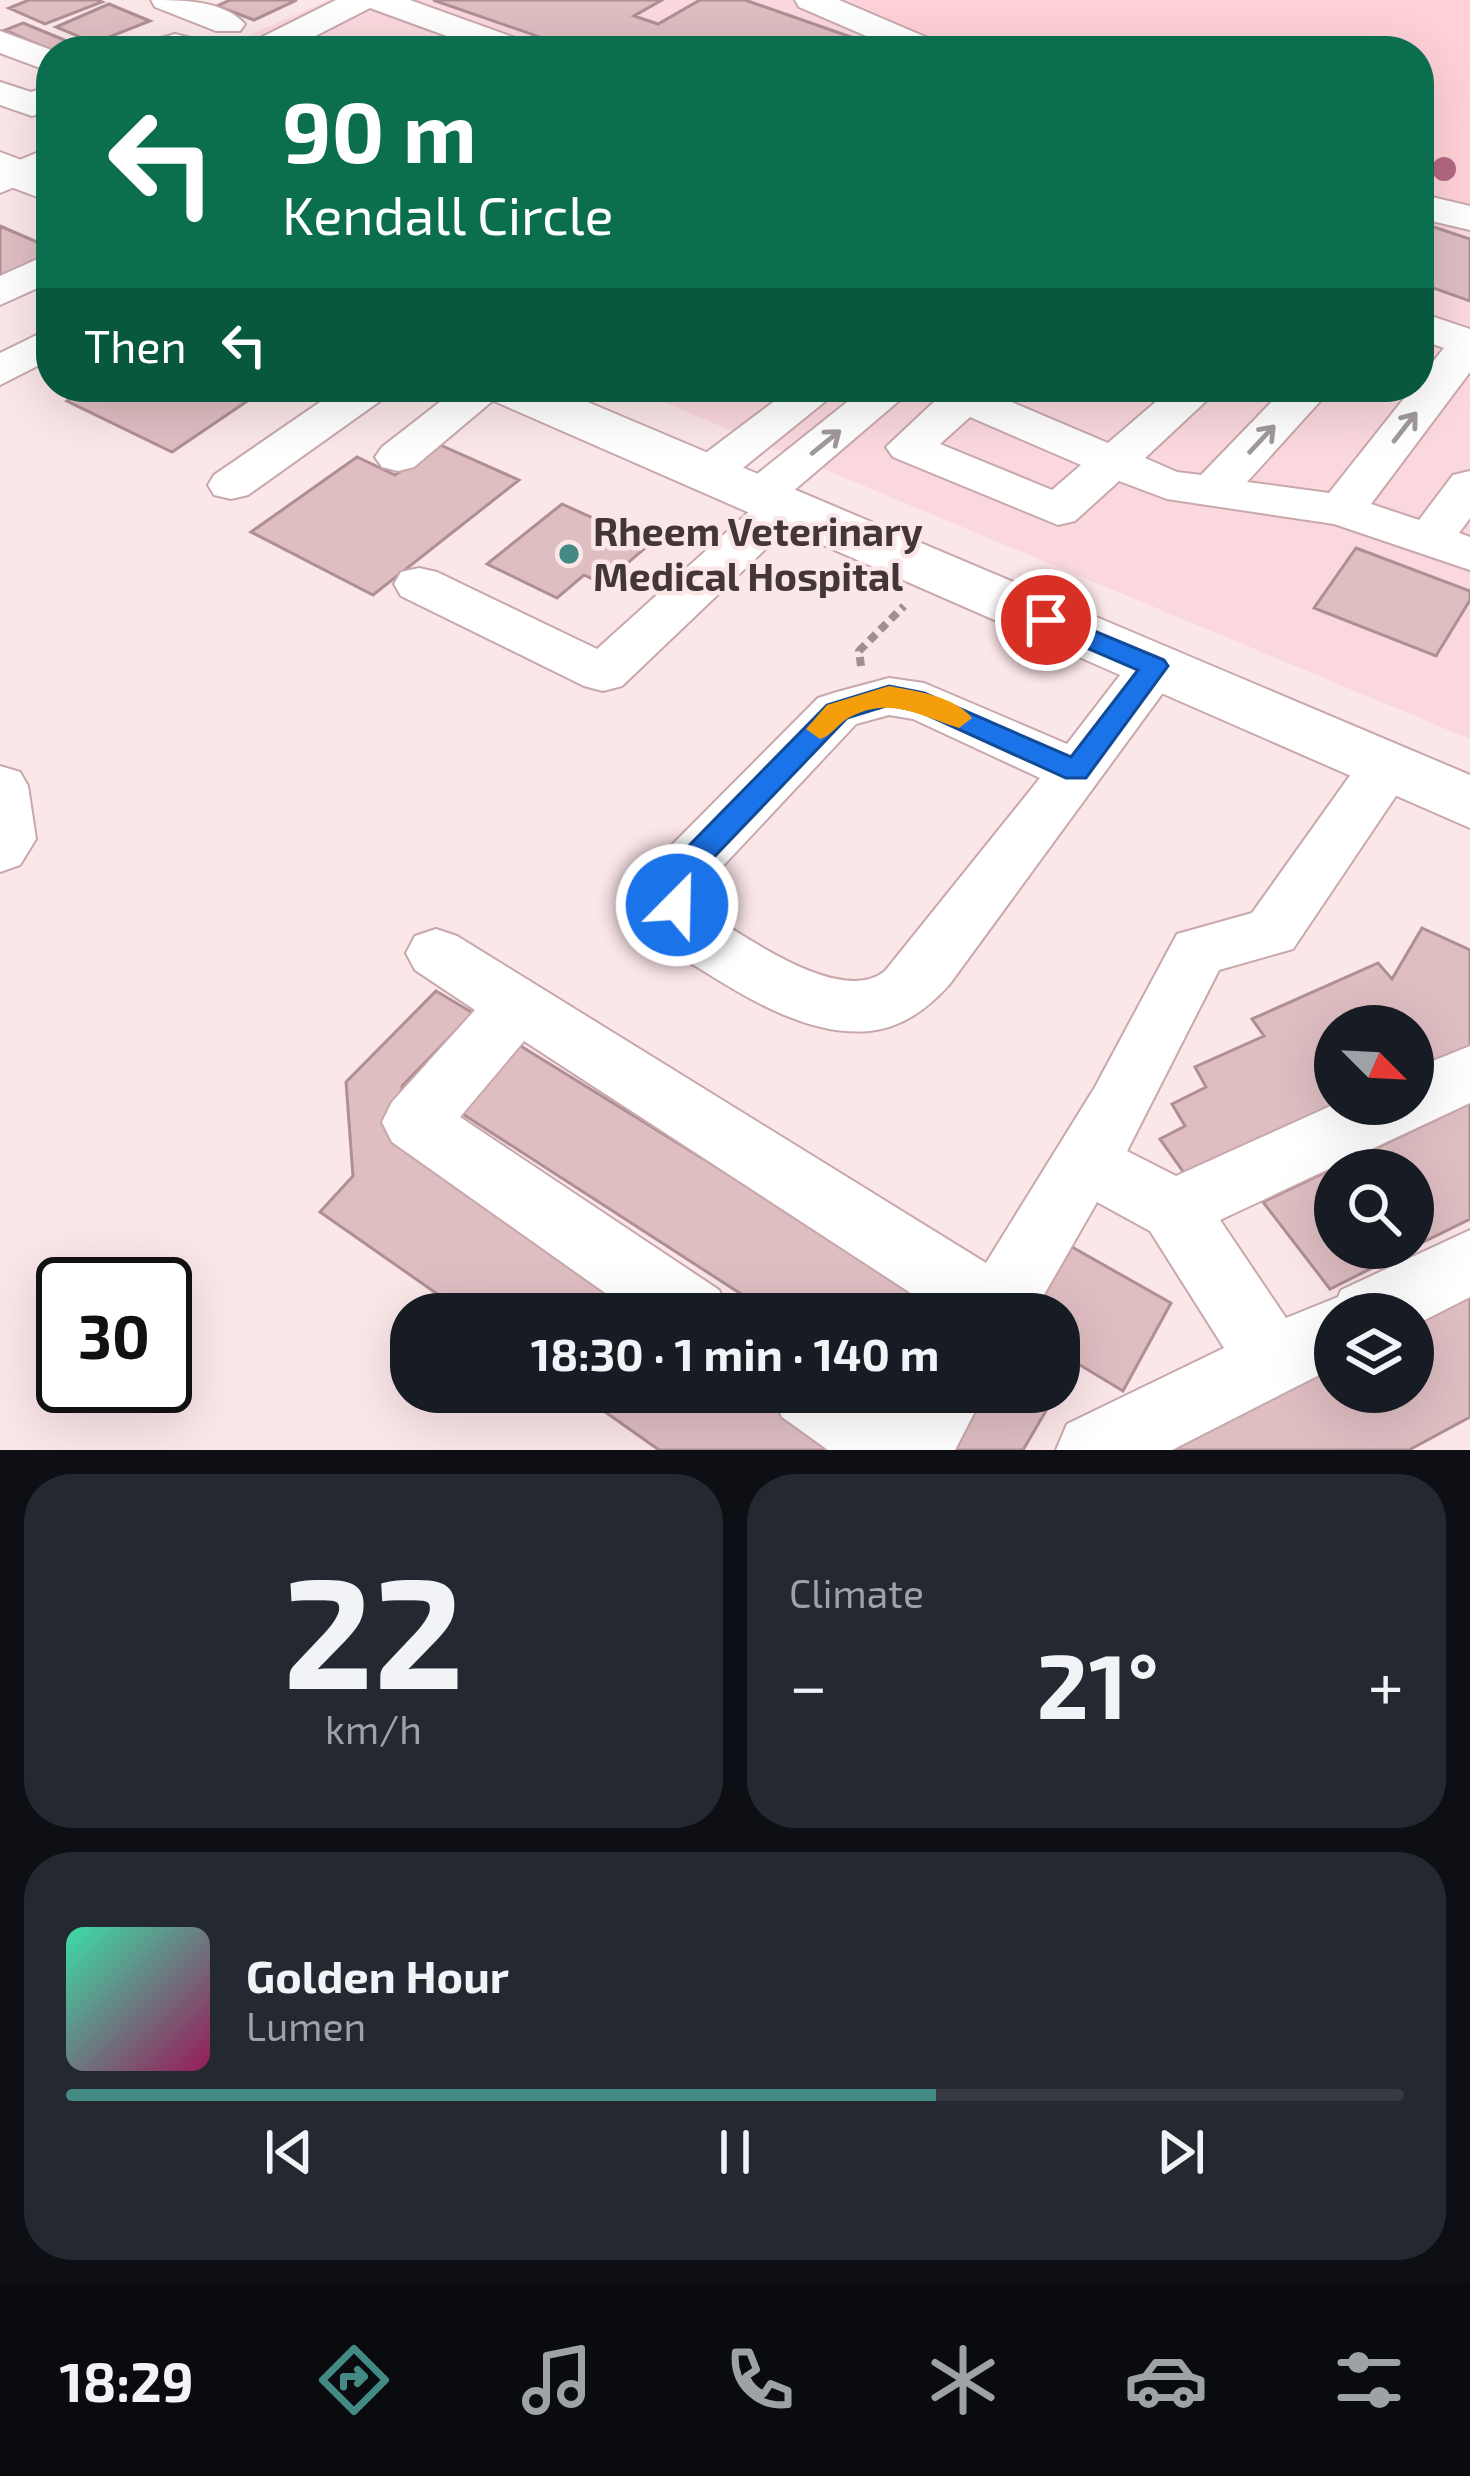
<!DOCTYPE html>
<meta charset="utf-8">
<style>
body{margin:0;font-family:"Exo 2",sans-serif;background:#242831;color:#f1f3f6;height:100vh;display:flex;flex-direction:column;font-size:45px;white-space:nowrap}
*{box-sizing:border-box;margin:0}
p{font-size:39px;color:#9ea1a6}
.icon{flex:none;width:66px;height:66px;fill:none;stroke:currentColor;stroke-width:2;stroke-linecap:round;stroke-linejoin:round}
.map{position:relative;height:1450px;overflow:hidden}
.drawer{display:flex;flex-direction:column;gap:24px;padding:24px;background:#0d0f14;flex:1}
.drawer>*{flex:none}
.hud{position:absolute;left:36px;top:36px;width:1398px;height:366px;border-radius:48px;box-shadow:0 12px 48px #0002;background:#0b6e4f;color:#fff;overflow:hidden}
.needle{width:78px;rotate:114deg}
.controls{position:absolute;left:1314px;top:1005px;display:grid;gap:24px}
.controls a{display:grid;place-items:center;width:120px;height:120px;border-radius:50%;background:#171b24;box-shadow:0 12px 48px #0002;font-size:60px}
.speed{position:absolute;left:36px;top:1257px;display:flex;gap:24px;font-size:60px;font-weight:700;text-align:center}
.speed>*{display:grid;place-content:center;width:156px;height:156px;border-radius:50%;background:#171b24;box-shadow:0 12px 48px #0002;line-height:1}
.speed .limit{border:6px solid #111;border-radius:18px;background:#fff;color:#111}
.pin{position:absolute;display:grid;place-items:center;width:102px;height:102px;color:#fff;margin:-51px;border:6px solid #fff;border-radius:50%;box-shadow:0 3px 12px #0007}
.me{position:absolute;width:132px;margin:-66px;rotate:23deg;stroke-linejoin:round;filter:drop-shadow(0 0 9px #0008)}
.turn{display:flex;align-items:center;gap:42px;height:252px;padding:0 48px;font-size:54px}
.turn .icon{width:156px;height:156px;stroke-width:2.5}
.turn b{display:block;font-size:84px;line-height:102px}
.then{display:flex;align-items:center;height:114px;padding:0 48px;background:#0003;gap:24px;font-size:45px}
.big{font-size:90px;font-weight:700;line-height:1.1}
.drawer .card{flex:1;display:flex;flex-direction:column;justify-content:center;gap:18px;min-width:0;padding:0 42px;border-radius:48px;background:#242831}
.drawer .dial{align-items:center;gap:0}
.dial b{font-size:156px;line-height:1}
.song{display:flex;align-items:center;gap:36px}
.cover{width:144px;height:144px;border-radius:18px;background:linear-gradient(135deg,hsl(160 70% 55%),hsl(330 70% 35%))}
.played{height:12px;border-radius:6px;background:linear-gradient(90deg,#438a84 65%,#363941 65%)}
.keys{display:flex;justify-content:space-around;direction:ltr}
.heat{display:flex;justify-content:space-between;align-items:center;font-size:66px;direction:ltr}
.drawer .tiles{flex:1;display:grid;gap:24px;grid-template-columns:1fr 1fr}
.card:last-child{grid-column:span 2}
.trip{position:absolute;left:390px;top:1293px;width:690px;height:120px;border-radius:48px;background:#171b24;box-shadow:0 12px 48px #0002;font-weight:700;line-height:120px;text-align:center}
.menu{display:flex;height:192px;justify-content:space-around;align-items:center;background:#090b0e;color:#9ea1a6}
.menu .icon{width:84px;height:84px}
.menu .selected{color:#438a84}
.menu b{font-size:54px;color:#f1f3f6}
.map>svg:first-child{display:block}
.built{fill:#fad8dd}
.green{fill:#fed1d7}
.building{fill:#dfbec2;stroke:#af8f94;stroke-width:3}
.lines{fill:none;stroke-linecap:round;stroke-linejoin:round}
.minor-casing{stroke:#c8a8ac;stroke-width:4}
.major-casing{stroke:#c8a8ac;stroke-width:4}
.path{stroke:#a08f90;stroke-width:8;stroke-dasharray:9 6;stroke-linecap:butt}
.minor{fill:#fff;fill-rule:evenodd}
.major{fill:#fff;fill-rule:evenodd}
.tree{fill:#b56883}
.oneway{stroke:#a19a9b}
.route{fill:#1a73e8;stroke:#114b97;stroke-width:3}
.slow{fill:#f59e0b}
.poi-dot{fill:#438a84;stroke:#fbe6e8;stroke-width:4.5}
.labels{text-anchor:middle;stroke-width:9;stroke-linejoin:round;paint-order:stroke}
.poi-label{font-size:39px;font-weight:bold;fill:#433637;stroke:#fbe6e8;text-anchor:start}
</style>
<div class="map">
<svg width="1470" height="1450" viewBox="0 0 1470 1450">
<rect width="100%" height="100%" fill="#fbe6e8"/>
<path class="built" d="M329 0H849L956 51H214Z
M1419 195 1470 209V739L627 387H1419Z"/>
<path class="green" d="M849 0H1470V209L1419 195V51H956Z"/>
<path class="building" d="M29 0H97L102 2 45 24 9 8Z
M230 0H297L254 20 217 6Z
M433 0H662L634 16 658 24 700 0H745L891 51H580Z
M109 4 150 21 94 43 56 27Z
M23 23 91 51H53L5 30Z
M1419 222 1470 239V301L1419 283Z
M0 226 51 248V252L0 277Z
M90 387H268L172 452 67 401Z
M438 444 519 480 373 595 251 532 357 457 395 475Z
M562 504 650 544 603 584 584 575 557 598 487 564Z
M1356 548 1470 591V600L1436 656 1314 608Z
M1422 928 1470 950V1047L1413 1071V1026H1335V1104H1342L1187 1177 1160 1139 1185 1126 1172 1104 1206 1087 1195 1067 1264 1036 1252 1019 1378 963 1392 979Z
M436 991 473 1013 402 1086 403 1149 651 1314H466L320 1212 353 1176 346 1082Z
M519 1045 948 1310 946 1314H772L458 1111Z
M1470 1103V1219L1413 1247V1170H1335V1248H1412L1330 1289 1263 1202Z
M1072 1247 1171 1303 1123 1391 1075 1362 1059 1388V1314H1031Z
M1470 1285V1417L1409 1450H1152L1335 1355V1392H1413V1315Z
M577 1392H768L856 1450H659Z
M983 1392H1057L1023 1450H948Z"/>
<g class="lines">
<g class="minor-casing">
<path id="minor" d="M151 0C181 0 223 0 245 24L240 31H216L155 7Z
M336 0H410L532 44 537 51H488L370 8 286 51H243L248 44Z
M795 0H839L942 44 947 51H901L799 7Z
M0 31 54 51 51 72 0 53Z
M175 34 214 44 219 51H136L141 44Z
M0 82 31 92 51 86V110L32 116 0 105Z
M51 147V172L0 193V168Z
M1419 194 1470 206V230L1419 218Z
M51 253V282L0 305V276Z
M1419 312 1470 329V372L1371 504 1419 520 1453 475 1470 471V518L1459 533 1470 537V570L1334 524 1167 499 1119 481 1075 521 1058 525 893 457 886 447 935 401 917 387H1000L995 395 1108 443 1173 387H1221L1145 458 1177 472 1201 475 1286 387H1333L1247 482 1329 493 1413 387H1419V379L1444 348 1419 339ZM970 417 1081 465 1052 490 940 444Z
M51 328V359L0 385V353Z
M342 387H393L387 396 248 495 231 499 214 495 208 485 214 475Z
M459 387H509L414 467 398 471 382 467 375 457 382 447Z
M793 387H843L723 484 707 488 691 484 684 474 691 464Z
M866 387H915L791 493 800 496 807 506 800 516 622 686 603 691 584 686 401 596 394 584 401 572 419 568 437 572 597 649 752 509 742 506 735 496 742 486Z
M1155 648 1173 653 1181 666 1173 679 949 985C927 1009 903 1027 870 1031 809 1037 747 998 697 967 688 961 673 956 665 948 643 925 644 885 657 860L818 698 837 692 889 678 924 683 1067 744 1137 653ZM889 715 913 719 1040 778 885 971C842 1006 750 939 711 916L707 883 856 724Z
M1386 747 1406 753 1414 767 1406 781 1293 949 1219 970 1127 1151 1176 1176 1335 1104H1413V1069L1470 1046V1103L1220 1220 1286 1318 1338 1297 1341 1290 1470 1230V1297L1413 1326V1314H1335V1367L1172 1450H1056L1067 1424 1224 1348 1150 1231 1097 1202 1033 1314H943L524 1041 460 1117 719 1290 730 1314H635L392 1142 382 1122 392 1102 475 1010 415 970 406 953 415 936 436 929 457 936 986 1263 1095 1087 1177 934 1252 913 1366 753Z
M0 766 20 772 28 786 36 839 20 865 0 872Z
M771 1392H871L896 1409 907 1392H985L955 1450H828L782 1417Z"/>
</g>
<g class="major-casing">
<path id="major" d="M0 152 51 171V202L0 183Z
M479 387H552L1470 775V828L487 398Z"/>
</g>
<path class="path" d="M861 666 859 651 904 606"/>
<use href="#minor" class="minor"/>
<use href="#major" class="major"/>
</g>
<circle class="tree" cx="1444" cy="169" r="12"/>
<defs><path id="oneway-shaft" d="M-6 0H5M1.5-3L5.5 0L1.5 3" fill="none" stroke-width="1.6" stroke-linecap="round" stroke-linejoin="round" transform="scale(3)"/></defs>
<g class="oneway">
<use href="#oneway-shaft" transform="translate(1405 427) rotate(-52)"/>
<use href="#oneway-shaft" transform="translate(1262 439) rotate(-47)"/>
<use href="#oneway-shaft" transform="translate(826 442) rotate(-39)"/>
</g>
<path class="route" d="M1046 611 1164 660 1168 666 1086 778H1066L918 711 889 705 847 718 693 879 688 914H667L662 905 668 867 827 705 889 686 924 693 1071 757 1138 670 1036 626 1033 620 1036 614Z"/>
<path class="slow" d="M889 686C916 691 954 696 972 718L959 728C919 716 891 696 850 717 838 723 833 735 820 739L806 729 827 705Z"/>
<circle class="poi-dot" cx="569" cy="554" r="12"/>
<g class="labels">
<g class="poi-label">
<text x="593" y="546">Rheem Veterinary<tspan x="593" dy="45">Medical Hospital</tspan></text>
</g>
</g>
</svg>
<div class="controls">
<a><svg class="needle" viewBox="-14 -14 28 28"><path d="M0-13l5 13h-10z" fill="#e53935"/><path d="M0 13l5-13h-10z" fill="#9ea1a6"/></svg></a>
<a><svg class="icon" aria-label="search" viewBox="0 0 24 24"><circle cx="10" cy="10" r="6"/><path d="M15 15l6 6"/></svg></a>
<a><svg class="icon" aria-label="layers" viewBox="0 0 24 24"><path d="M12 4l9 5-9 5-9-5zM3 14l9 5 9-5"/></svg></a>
</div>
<div class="speed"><div class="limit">30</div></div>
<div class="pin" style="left:1046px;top:620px;background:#d93025"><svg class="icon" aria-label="arrive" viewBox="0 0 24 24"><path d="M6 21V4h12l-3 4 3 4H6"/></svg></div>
<svg class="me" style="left:677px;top:905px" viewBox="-20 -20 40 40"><circle r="17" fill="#1a73e8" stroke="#fff" stroke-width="3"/><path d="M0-11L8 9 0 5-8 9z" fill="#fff"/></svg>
<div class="trip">18:30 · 1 min · 140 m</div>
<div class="hud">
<div class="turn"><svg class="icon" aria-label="left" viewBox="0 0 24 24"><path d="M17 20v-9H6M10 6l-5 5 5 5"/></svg><div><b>90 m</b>Kendall Circle</div></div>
<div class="then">Then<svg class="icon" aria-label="left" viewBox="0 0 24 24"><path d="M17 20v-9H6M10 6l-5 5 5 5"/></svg></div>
</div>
</div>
<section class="drawer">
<div class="tiles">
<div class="card dial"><b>22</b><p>km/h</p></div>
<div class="card"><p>Climate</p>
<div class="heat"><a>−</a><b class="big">21°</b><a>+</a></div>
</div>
<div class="card">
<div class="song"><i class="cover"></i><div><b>Golden Hour</b><p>Lumen</p></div></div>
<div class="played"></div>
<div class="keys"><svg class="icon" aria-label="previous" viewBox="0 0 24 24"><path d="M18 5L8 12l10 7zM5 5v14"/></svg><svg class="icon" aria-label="pause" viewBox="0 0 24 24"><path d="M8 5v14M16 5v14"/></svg><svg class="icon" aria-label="next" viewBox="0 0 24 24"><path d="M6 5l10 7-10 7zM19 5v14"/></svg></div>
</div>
</div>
</section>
<nav class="menu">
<b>18:29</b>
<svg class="icon selected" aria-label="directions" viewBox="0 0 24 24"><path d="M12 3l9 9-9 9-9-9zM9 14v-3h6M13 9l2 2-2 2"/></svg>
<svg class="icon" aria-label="music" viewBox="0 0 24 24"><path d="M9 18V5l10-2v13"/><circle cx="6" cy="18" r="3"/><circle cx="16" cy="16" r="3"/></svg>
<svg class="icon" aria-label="phone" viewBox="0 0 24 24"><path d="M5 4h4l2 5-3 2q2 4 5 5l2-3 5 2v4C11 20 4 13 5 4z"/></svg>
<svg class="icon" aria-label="climate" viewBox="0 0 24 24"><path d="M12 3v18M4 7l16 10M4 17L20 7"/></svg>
<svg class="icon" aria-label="car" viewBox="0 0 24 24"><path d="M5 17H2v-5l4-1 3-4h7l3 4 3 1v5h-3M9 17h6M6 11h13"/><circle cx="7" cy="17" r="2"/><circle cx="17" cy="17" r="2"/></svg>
<svg class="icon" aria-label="filters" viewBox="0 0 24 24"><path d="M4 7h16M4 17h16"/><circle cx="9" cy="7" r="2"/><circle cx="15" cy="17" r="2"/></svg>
</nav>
